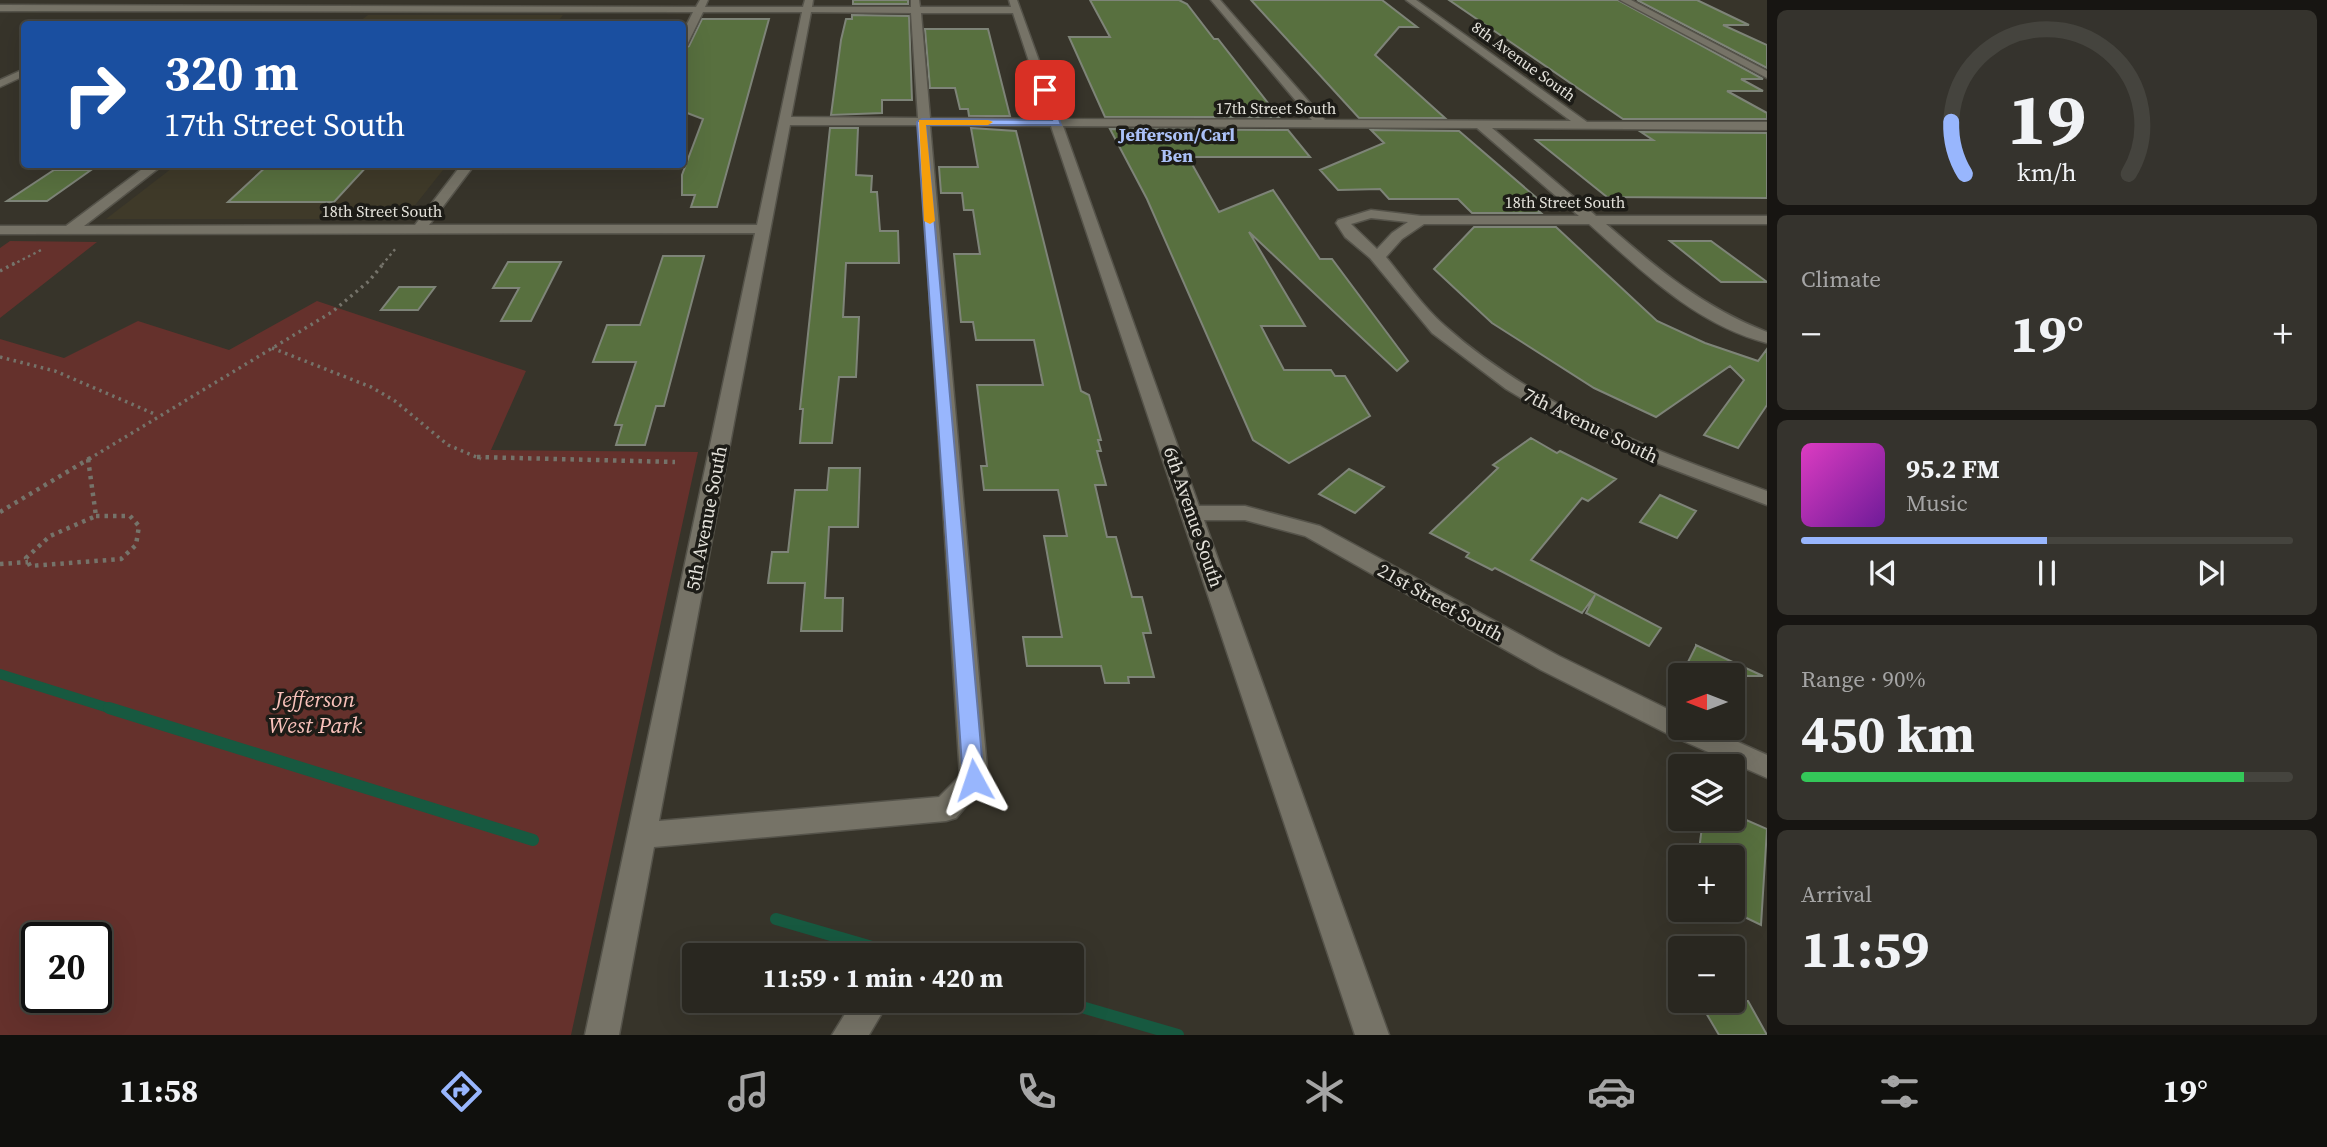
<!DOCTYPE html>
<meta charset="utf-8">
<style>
body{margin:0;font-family:"Source Serif 4",serif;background:#35332d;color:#f1f3f6;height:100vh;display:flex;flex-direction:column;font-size:26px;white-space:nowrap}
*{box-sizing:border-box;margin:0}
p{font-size:23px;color:#a5a5a5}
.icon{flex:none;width:38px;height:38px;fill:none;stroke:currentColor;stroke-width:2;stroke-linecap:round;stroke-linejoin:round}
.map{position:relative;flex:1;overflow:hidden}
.details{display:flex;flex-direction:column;gap:10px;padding:10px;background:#171512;width:560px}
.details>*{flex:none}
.hud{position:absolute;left:21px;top:21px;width:665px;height:147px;border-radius:7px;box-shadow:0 7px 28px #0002,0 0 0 2px #45443e;background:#1a4fa0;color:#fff;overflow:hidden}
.needle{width:46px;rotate:270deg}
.buttons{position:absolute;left:1668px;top:663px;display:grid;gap:14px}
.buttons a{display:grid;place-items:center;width:77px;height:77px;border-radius:7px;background:#292720;box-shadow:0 7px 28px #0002,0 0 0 2px #45443e;font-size:35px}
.speed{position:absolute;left:21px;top:922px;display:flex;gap:14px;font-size:35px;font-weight:700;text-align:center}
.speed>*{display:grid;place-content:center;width:91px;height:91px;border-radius:50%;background:#292720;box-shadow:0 7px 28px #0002,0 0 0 2px #45443e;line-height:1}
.speed .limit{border:4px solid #111;border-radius:10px;background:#fff;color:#111}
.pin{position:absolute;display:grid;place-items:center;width:60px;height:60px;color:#fff;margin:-30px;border-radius:14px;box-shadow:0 4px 10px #0006}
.me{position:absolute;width:77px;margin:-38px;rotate:355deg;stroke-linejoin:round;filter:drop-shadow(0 0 5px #0008)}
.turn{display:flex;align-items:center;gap:24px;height:147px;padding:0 28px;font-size:32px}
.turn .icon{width:91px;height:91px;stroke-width:2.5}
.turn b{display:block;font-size:49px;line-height:60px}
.big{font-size:52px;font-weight:700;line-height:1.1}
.details .card{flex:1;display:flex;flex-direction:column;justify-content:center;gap:10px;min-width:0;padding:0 24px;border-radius:10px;background:#35332d}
.details .dial{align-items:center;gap:0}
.dial svg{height:182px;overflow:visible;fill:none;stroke:#45443e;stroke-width:7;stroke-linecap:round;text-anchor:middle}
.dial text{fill:#f1f3f6;stroke:none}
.song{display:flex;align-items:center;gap:21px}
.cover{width:84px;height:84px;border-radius:10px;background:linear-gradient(135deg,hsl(310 70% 55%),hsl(280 70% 35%))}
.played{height:7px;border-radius:4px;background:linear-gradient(90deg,#98b6fd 50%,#45443e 50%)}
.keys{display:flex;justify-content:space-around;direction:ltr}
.heat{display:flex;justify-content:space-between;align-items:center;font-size:38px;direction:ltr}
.charge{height:10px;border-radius:5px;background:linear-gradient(90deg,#34c759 90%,#45443e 0)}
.trip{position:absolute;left:682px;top:943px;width:402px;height:70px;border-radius:7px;background:#292720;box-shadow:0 7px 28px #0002,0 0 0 2px #45443e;font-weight:700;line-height:70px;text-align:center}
.tabs{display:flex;height:112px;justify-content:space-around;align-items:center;background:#10100d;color:#a5a5a5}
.tabs .icon{width:49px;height:49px}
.tabs .current{color:#98b6fd}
.tabs b{font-size:32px;color:#f1f3f6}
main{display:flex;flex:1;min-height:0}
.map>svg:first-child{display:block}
.built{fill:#3f3a29}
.green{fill:#65312c;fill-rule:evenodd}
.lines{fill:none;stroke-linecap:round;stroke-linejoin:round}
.stream-far1{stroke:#175940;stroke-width:10}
.stream{stroke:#175940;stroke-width:12}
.building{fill:#58703f;stroke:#7e8478;stroke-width:2}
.minor-casing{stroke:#55534a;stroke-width:3}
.path-far2{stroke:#75736a;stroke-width:2.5;stroke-dasharray:2.5 3.5;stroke-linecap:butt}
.path-far1{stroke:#75736a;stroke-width:3.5;stroke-dasharray:2.5 4.5;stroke-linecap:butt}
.path{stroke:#75736a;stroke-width:4.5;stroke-dasharray:3.5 5;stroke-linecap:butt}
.minor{fill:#767367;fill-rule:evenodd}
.route{fill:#98b6fd;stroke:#6376a4;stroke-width:2}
.slow{fill:#f59e0b}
.labels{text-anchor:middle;stroke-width:7;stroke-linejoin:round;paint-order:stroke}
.far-street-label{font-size:16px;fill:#e4e2db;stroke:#1d1c17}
.far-neighbourhood-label{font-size:18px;font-weight:bold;fill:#abc1f7;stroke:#1d1c17}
.street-label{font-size:19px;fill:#e4e2db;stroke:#1d1c17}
.near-park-label{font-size:23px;font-style:italic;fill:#f8c1ba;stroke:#1d1c17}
</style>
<main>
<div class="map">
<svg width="1767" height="1035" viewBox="0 0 1767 1035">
<rect width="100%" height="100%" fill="#37342a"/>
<path class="built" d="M368 15H563L556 24H356Z
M176 165H447L404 219H106Z"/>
<path class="green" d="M10 241 97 242 0 318V248Z
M317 301 526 371 491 450 698 452 571 1035H0V339L64 358 138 321 229 350ZM96 938V998H37V938Z"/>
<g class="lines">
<path class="stream-far1" d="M0 674 115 710"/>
<path class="stream" d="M109 708 533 840
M776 919 903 956
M1061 1001 1178 1035"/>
</g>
<path class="building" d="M853 0H908V4H853Z
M1090 0H1179L1187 4 1214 39H1218L1279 117H1105L1069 37H1110Z
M1251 0H1382L1417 27H1399L1375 55 1445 118H1359Z
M1449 0H1618L1763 79H1741L1763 91H1727L1767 113V119H1623Z
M1637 0H1697L1749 25H1723L1767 45V68Z
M852 15 909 16 912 100H882V113L831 115 841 40 846 19H852Z
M702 19H769L717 207H691L695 195H682V175L703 119 682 111V50L689 46Z
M925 29H988L1010 116H969L968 109H960L955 88H930Z
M830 128H858L856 175 872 176 871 192H877L880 231H898L899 263H846L843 317H859L856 377H839L832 443H800L803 409H800Z
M971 128 1016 131 1081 391 1089 395 1101 440H1098L1101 451H1097L1106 485H1095L1107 537H1116L1132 597H1142L1151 633H1143L1154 677H1128L1129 683H1105L1101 666H1027L1023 637H1062L1044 536H1067L1058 490H984L981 466H987L977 385H1043L1034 340H976L973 322H961L954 254H980L973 210H964L962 193H941L939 167H978Z
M1110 129 1288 130 1310 157H1188L1219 212 1273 190 1320 259H1332L1408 361 1397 371 1249 232 1305 326H1261L1284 370H1331L1335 376H1345L1370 416 1289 463 1253 440 1147 199Z
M1371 130 1459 131 1538 199H1525L1541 213H1472L1458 199H1389L1380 189 1338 190 1320 170 1384 143Z
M1641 132 1767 133V198L1607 197 1536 140H1653Z
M269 164H369L334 202H228Z
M54 170H91L47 201H7Z
M1474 227H1556L1657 321 1705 343 1758 361 1767 349V405L1738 448 1704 435 1744 380 1730 366 1656 417 1594 388 1492 323 1434 269Z
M1670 241H1711L1767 282H1721Z
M663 256H704L664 406H656L645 445H616L622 425H615L636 362H593L607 325H640Z
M508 262H561L531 321H501L519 288H493Z
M399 287H435L418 310H381Z
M1531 438 1557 453 1560 451 1616 479 1588 501 1582 498 1531 560 1661 628 1649 646 1586 613 1595 595 1582 613 1495 568 1492 570 1466 557 1469 553 1430 533 1498 468 1493 465Z
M829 468H860L858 527H829L825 598H843L842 631H801L805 583H768L772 552H788L795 490H827Z
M1349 469 1384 487 1355 513 1319 494Z
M1660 495 1696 511 1677 538 1640 522Z
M1696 646V645L1763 676H1705L1686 666Z
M1703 819H1744L1767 829 1761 925 1732 911V858H1698Z
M1699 1001H1748L1767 1035H1719Z"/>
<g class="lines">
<g class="minor-casing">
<path id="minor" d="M700 0H708L705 7H803L805 0H813L812 7H911V0H919L920 7H1011L1009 0H1017L1060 119 1312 120 1211 0H1220L1325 120 1571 121 1406 0H1416L1587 122H1767V130L1492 128 1596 216H1767V224H1606C1658 269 1702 307 1767 332V343C1696 325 1642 271 1589 224H1424L1402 239 1386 257C1405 280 1422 306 1445 326 1537 408 1653 450 1767 491V505L1630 453 1546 413 1506 389 1432 333 1370 258 1345 237 1336 223 1338 220 1371 210 1421 216H1579L1477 128 1063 126 1199 506H1245L1320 526 1559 656 1680 715V728H1707L1767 755V778L1672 736 1541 670 1305 536 1245 520H1204L1389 1035H1355L1051 126 930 125 988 780 956 818 946 821 654 847 619 1035H585L755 233 0 234V226H66L149 164H164L84 226 415 225 462 164H475L429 225H757L802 12H703L687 45 682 48V34L693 12 0 11V5L696 7ZM811 12 911 13 918 118 791 117ZM921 13H1013L1048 119 930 118ZM790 125H919L960 776 939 797 659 821ZM1371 218 1408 222 1392 233 1377 249 1351 224Z
M1620 0H1631L1767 71V78Z
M24 69V76L0 87V80Z
M853 1001H889L869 1035H832Z"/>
</g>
<path class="path-far2" d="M12 265 43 249
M382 265 396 248"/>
<path class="path-far1" d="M0 271 15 263
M272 348 371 387 395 401 448 445 481 459
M0 357 55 371 157 415
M89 459 332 312 369 281 384 263"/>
<path class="path" d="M477 457 675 462
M88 459 96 516
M0 512 92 457
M96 516H130L139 526 136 545 121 559 30 566 26 558 50 536Z
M0 564 28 562"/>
<use href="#minor" class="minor"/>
</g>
<path class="route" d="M1042 88 1049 90 1061 125H926L984 780 981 786 974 789 966 786 963 780 917 122 922 119 1052 120Z"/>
<path class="slow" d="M919 120H988L993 122 988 125H926L935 221 930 224 924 221Z"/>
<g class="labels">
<g class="far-street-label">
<text transform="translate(1524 61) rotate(36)" y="6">8th Avenue South</text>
<text x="1276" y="114">17th Street South</text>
<text x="1565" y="208">18th Street South</text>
<text x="382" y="217">18th Street South</text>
</g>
<g class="far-neighbourhood-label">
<text x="1177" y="141">Jefferson/Carl<tspan x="1177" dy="21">Ben</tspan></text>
</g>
<g class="street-label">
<text transform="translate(1591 425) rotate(26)" y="7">7th Avenue South</text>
<text transform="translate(1194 517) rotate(71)" y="7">6th Avenue South</text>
<text transform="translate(706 518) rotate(-79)" y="7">5th Avenue South</text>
<text transform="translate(1441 602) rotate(29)" y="7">21st Street South</text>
</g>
<g class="near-park-label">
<text x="315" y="707">Jefferson<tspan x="315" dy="26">West Park</tspan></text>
</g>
</g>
</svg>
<div class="buttons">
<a><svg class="needle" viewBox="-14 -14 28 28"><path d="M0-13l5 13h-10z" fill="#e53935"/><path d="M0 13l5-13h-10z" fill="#a5a5a5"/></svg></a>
<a><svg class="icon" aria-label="layers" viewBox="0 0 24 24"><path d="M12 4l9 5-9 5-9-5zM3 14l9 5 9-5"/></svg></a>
<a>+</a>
<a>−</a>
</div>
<div class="speed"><div class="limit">20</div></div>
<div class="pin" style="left:1045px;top:90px;background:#d93025"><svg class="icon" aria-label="arrive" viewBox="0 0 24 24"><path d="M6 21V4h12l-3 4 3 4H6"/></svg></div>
<svg class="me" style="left:974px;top:780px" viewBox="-20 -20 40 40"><path d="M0-17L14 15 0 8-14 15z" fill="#98b6fd" stroke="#fff" stroke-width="4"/></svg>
<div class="trip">11:59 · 1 min · 420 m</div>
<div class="hud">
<div class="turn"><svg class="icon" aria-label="right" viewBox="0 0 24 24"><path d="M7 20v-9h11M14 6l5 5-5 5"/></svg><div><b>320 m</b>17th Street South</div></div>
</div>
</div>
<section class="details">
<div class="card dial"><svg viewBox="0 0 100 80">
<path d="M14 69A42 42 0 1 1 86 69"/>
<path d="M14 69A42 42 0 0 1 8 46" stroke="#98b6fd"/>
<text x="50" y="56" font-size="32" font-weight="700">19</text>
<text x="50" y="72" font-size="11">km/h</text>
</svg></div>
<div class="card"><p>Climate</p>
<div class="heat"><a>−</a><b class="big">19°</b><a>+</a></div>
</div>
<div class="card">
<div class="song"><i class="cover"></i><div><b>95.2 FM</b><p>Music</p></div></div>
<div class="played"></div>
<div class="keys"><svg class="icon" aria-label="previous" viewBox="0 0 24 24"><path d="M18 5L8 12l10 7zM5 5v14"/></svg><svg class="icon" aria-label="pause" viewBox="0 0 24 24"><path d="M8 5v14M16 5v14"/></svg><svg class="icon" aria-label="next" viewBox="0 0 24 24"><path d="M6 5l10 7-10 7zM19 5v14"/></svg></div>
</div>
<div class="card"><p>Range · 90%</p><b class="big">450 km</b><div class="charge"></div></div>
<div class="card"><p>Arrival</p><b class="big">11:59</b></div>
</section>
</main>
<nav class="tabs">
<b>11:58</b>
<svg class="icon current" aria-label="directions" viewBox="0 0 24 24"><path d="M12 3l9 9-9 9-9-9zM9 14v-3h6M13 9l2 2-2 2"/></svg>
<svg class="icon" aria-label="music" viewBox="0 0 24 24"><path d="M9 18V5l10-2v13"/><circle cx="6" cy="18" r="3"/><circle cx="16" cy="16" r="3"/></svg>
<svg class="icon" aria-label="phone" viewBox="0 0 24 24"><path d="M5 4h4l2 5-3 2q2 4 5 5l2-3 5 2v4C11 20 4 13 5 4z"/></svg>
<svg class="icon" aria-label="climate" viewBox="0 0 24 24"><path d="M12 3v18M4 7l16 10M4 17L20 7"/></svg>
<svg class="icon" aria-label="car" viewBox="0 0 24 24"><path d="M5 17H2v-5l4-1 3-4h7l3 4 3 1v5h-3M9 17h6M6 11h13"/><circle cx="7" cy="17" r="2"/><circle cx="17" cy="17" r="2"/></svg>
<svg class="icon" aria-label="filters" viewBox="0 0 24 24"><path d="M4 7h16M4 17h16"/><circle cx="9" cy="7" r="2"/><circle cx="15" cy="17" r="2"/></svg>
<b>19°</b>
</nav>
